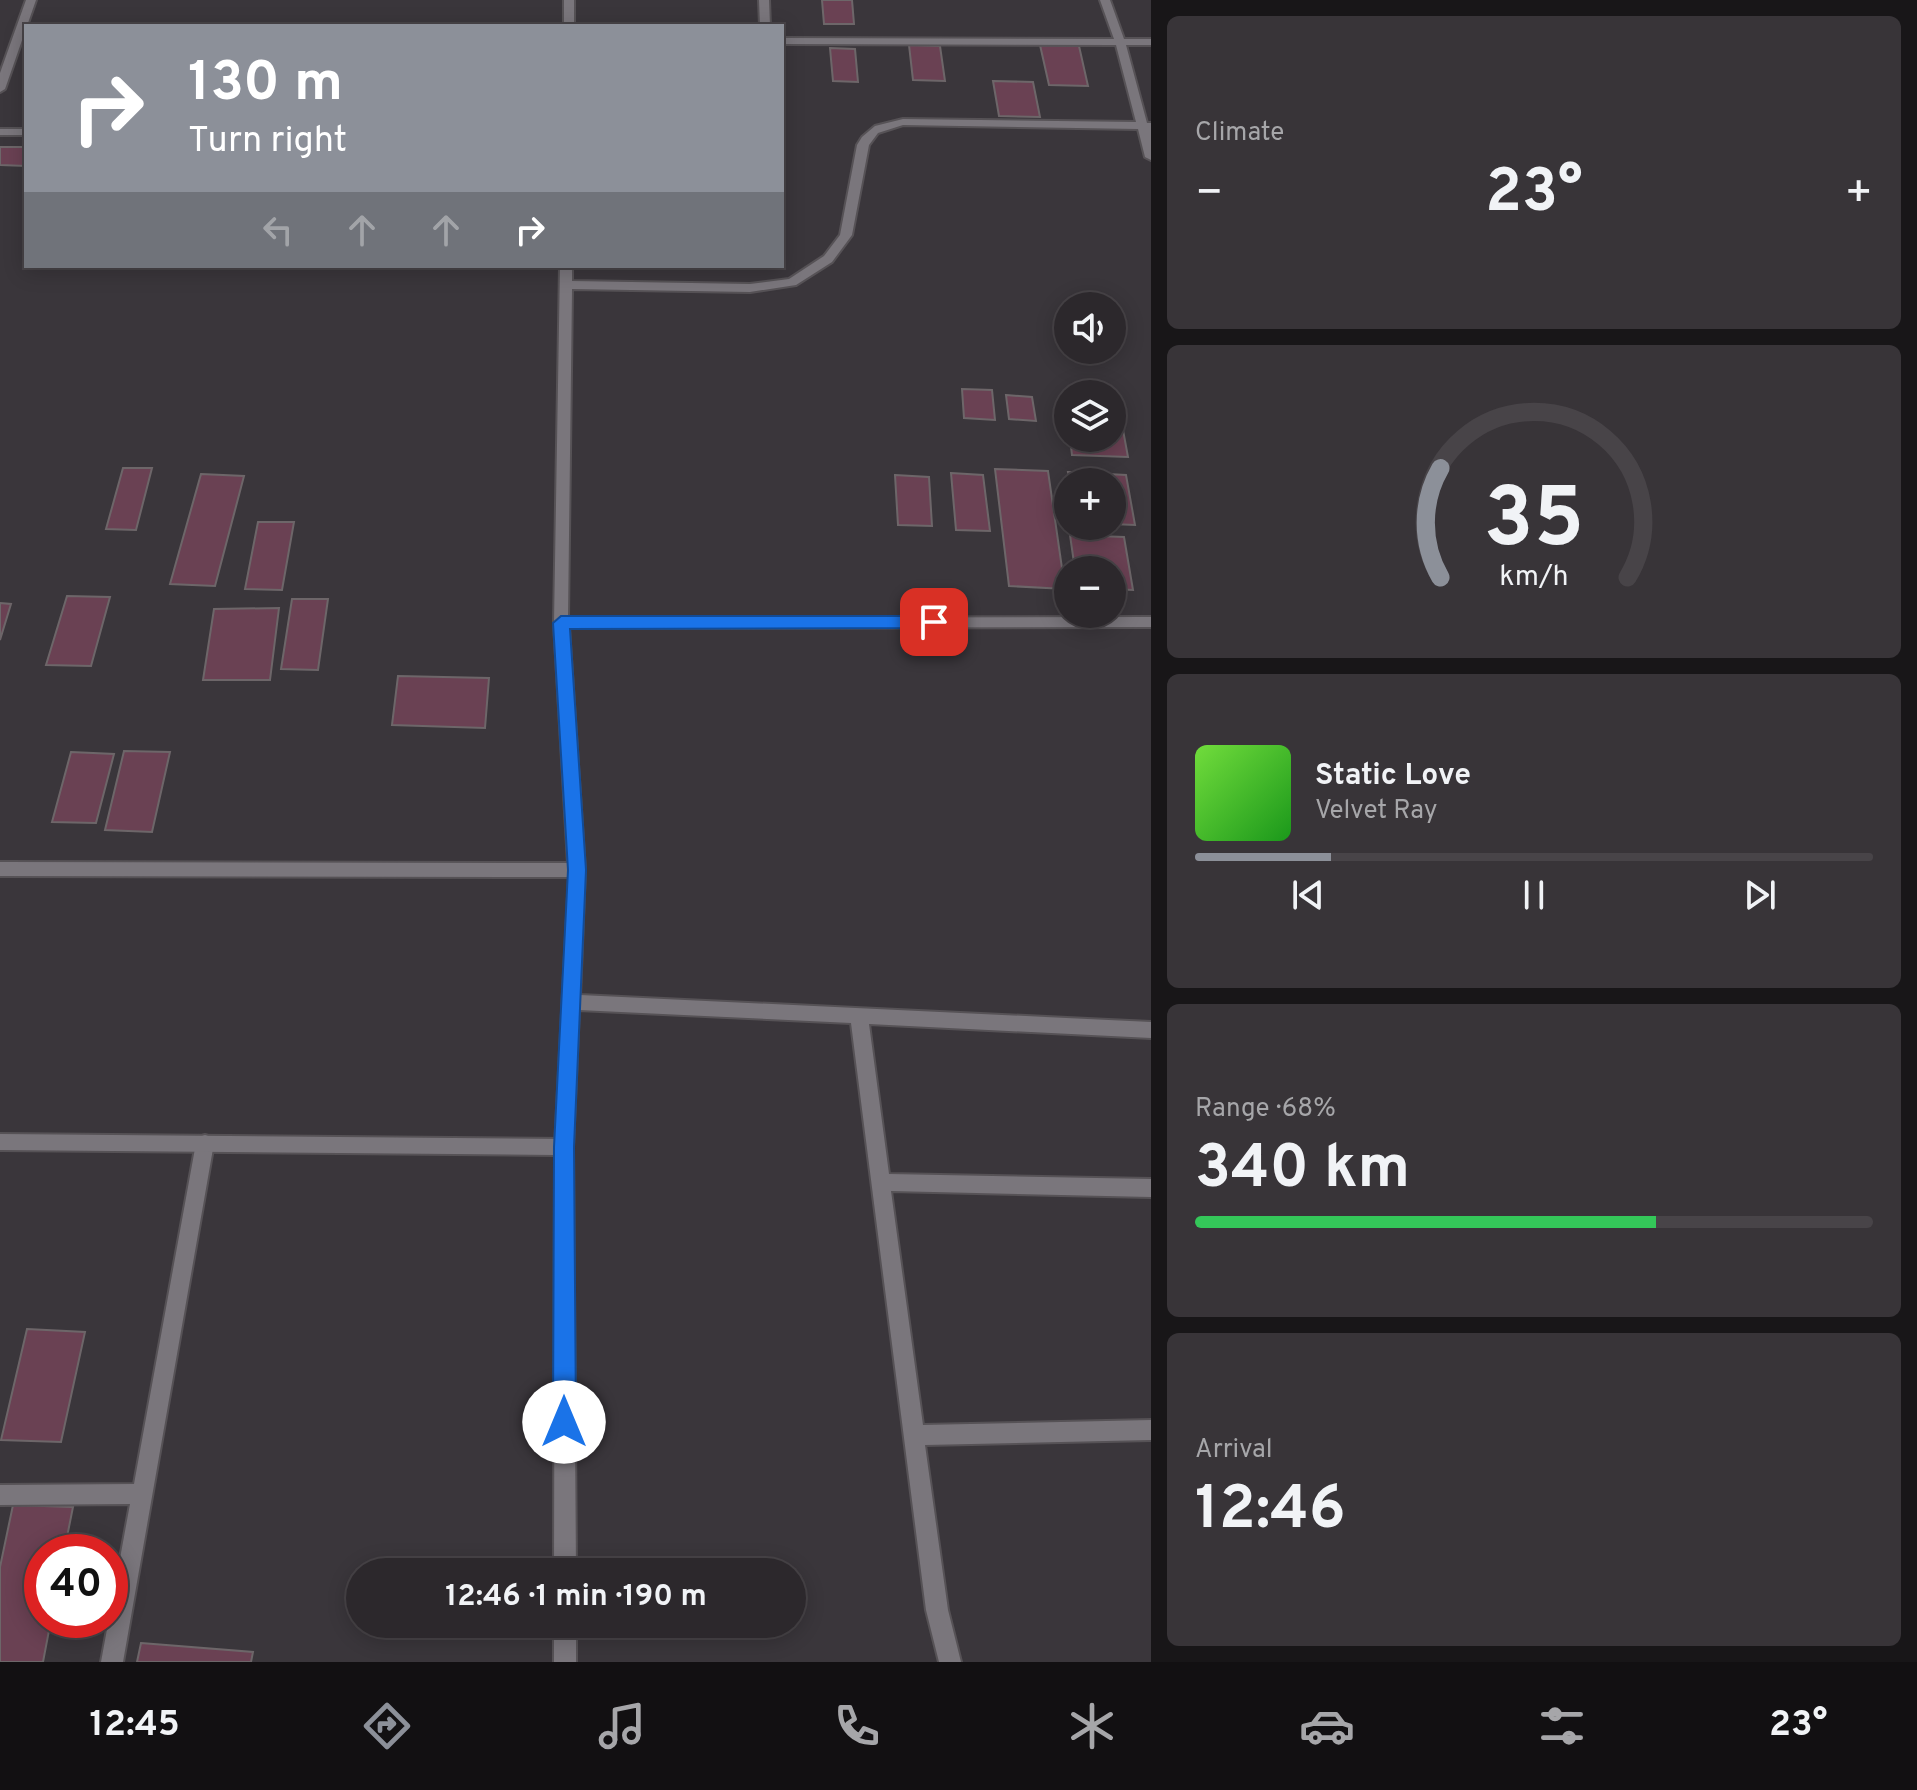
<!DOCTYPE html>
<meta charset="utf-8">
<style>
body{margin:0;font-family:Overpass,sans-serif;background:#383438;color:#f1f3f6;height:100vh;display:flex;flex-direction:column;font-size:30px;white-space:nowrap}
*{box-sizing:border-box;margin:0}
p{font-size:26px;color:#a6a6a9}
.icon{flex:none;width:44px;height:44px;fill:none;stroke:currentColor;stroke-width:2;stroke-linecap:round;stroke-linejoin:round}
.map{position:relative;flex:1;overflow:hidden}
.panel{display:flex;flex-direction:column;gap:16px;padding:16px;background:#181618;width:766px}
.panel>*{flex:none}
.hud{position:absolute;left:24px;top:24px;width:760px;height:244px;border-radius:0px;box-shadow:0 4px 20px #0003,0 0 0 2px #484448;background:#8c9099;color:#fff;overflow:hidden}
.controls{position:absolute;left:1054px;top:292px;display:grid;gap:16px}
.controls a{display:grid;place-items:center;width:72px;height:72px;border-radius:50%;background:#2c282c;box-shadow:0 4px 20px #0003,0 0 0 2px #484448;font-size:40px}
.speed{position:absolute;left:24px;top:1534px;display:flex;gap:16px;font-size:40px;font-weight:700;text-align:center}
.speed>*{display:grid;place-content:center;width:104px;height:104px;border-radius:50%;background:#2c282c;box-shadow:0 4px 20px #0003,0 0 0 2px #484448;line-height:1}
.speed .limit{border:12px solid #d22;background:#fff;color:#111}
.pin{position:absolute;display:grid;place-items:center;width:68px;height:68px;color:#fff;margin:-34px;border-radius:16px;box-shadow:0 4px 12px #0006}
.me{position:absolute;width:88px;margin:-44px;rotate:0deg;stroke-linejoin:round;filter:drop-shadow(0 0 6px #0008)}
.turn{display:flex;align-items:center;gap:28px;height:168px;padding:0 32px;font-size:36px}
.turn .icon{width:104px;height:104px;stroke-width:2.5}
.turn b{display:block;font-size:56px;line-height:68px}
.lanes{display:flex;align-items:center;height:76px;padding:0 32px;background:#0003;justify-content:center;gap:40px;direction:ltr}
.lanes .off{opacity:.35}
.big{font-size:60px;font-weight:700;line-height:1.1}
.panel .tile{flex:1;display:flex;flex-direction:column;justify-content:center;gap:12px;min-width:0;padding:0 28px;border-radius:12px;background:#383438}
.panel .dial{align-items:center;gap:0}
.dial svg{height:208px;overflow:visible;fill:none;stroke:#484448;stroke-width:7;stroke-linecap:round;text-anchor:middle}
.dial text{fill:#f1f3f6;stroke:none}
.song{display:flex;align-items:center;gap:24px}
.cover{width:96px;height:96px;border-radius:12px;background:linear-gradient(135deg,hsl(100 70% 55%),hsl(120 70% 35%))}
.played{height:8px;border-radius:4px;background:linear-gradient(90deg,#8c9099 20%,#484448 20%)}
.keys{display:flex;justify-content:space-around;direction:ltr}
.heat{display:flex;justify-content:space-between;align-items:center;font-size:44px;direction:ltr}
.charge{height:12px;border-radius:6px;background:linear-gradient(90deg,#34c759 68%,#484448 0)}
.trip{position:absolute;left:346px;top:1558px;width:460px;height:80px;border-radius:40px;background:#2c282c;box-shadow:0 4px 20px #0003,0 0 0 2px #484448;font-weight:700;line-height:80px;text-align:center}
.tab-bar{display:flex;height:128px;justify-content:space-around;align-items:center;background:#121012;color:#a6a6a9}
.tab-bar .icon{width:56px;height:56px}
.tab-bar .current{color:#8c9099}
.tab-bar b{font-size:36px;color:#f1f3f6}
main{display:flex;flex:1;min-height:0}
.map>svg:first-child{display:block}
.building{fill:#6a4153;stroke:#6d6669;stroke-width:2}
.lines{fill:none;stroke-linecap:round;stroke-linejoin:round}
.minor-casing{stroke:#565256;stroke-width:4}
.tertiary-casing{stroke:#565256;stroke-width:4}
.minor{fill:#7a767c;fill-rule:evenodd}
.tertiary{fill:#7a767c;fill-rule:evenodd}
.route{fill:#1a73e8;stroke:#114b97;stroke-width:2}
</style>
<main>
<div class="map">
<svg width="1151" height="1662" viewBox="0 0 1151 1662">
<rect width="100%" height="100%" fill="#3a363b"/>
<path class="building" d="M822 0H852L854 24H824Z
M909 45 940 46 945 81 913 80Z
M1040 45 1079 46 1088 86 1049 85Z
M830 48 855 49 858 82 833 81Z
M993 81 1033 82 1040 117 999 116Z
M0 147H26V166L0 165Z
M962 389 992 390 995 420 964 418Z
M1006 395 1032 397 1036 421 1009 419Z
M1112 403H1118L1128 457 1072 455 1070 438H1112Z
M123 468H152L136 530 106 529Z
M995 469 1048 471 1065 589 1009 586Z
M1068 472 1126 475 1135 525 1112 524V482H1070Z
M951 473 983 475 990 531 956 530Z
M201 474 244 476 215 586 170 584Z
M895 475 929 477 932 526 898 525Z
M258 522H294L282 590 245 589Z
M1070 535 1124 537 1133 590 1112 589V570H1075Z
M67 596 110 597 91 666 46 665Z
M292 599H328L318 670 281 669Z
M0 603 11 604 0 640Z
M279 608 270 680H203L214 609Z
M398 676 489 678 485 728 392 725Z
M124 751 170 752 152 832 105 830Z
M71 752 114 754 96 823 52 822Z
M27 1329 85 1332 61 1442 1 1440Z
M13 1505 73 1507 64 1552H42V1620H51L43 1662H0V1567Z
M141 1643 253 1652 251 1662H137Z"/>
<g class="lines">
<g class="minor-casing">
<path id="minor" d="M26 0H36L5 89 0 92V73Z
M564 0H574V26H564Z
M759 0H769L770 26H760Z
M1100 0H1110L1124 39H1151V45H1126L1147 123H1151V160L1145 157 1138 129 903 125 878 133 869 145 852 235 832 262 796 285 750 292 572 289 568 618 1151 617V627L569 628 585 870 580 995 1151 1022V1038L869 1024 889 1174 1151 1179V1197L891 1191 923 1425 1151 1420V1440L925 1445 948 1610 961 1662H939L926 1610 851 1023 579 1010 573 1147 570 1153 564 1155 558 1153 555 1147 569 877 0 876V862L568 863 554 623 560 266H572V281L750 284 789 279 824 256 840 235 857 145 862 137 875 126 903 119 1136 122 1116 45 782 44V38L1114 39Z
M0 129H26V135H0Z
M205 1135 211 1137 214 1143 123 1662H101L130 1504 0 1505V1485L134 1484 196 1143 199 1137Z"/>
</g>
<g class="tertiary-casing">
<path id="tertiary" d="M0 1134 564 1139 570 1141 573 1147 576 1572H554L555 1155 0 1150Z
M554 1624H576V1662H554Z"/>
</g>
<use href="#minor" class="minor"/>
<use href="#tertiary" class="tertiary"/>
</g>
<path class="route" d="M561 616H934L942 622 934 628 570 629 586 870 574 1147 576 1422 572 1430 564 1434 556 1430 553 1422 554 1147 568 870 553 623Z"/>
</svg>
<div class="controls">
<a><svg class="icon" aria-label="sound" viewBox="0 0 24 24"><path d="M4 9h4l5-4v14l-5-4H4zM17 9q2 3 0 6"/></svg></a>
<a><svg class="icon" aria-label="layers" viewBox="0 0 24 24"><path d="M12 4l9 5-9 5-9-5zM3 14l9 5 9-5"/></svg></a>
<a>+</a>
<a>−</a>
</div>
<div class="speed"><div class="limit">40</div></div>
<div class="pin" style="left:934px;top:622px;background:#d93025"><svg class="icon" aria-label="arrive" viewBox="0 0 24 24"><path d="M6 21V4h12l-3 4 3 4H6"/></svg></div>
<svg class="me" style="left:564px;top:1422px" viewBox="-20 -20 40 40"><circle r="19" fill="#fff"/><path d="M0-13L10 11 0 6-10 11z" fill="#1a73e8"/></svg>
<div class="trip">12:46 · 1 min · 190 m</div>
<div class="hud">
<div class="turn"><svg class="icon" aria-label="right" viewBox="0 0 24 24"><path d="M7 20v-9h11M14 6l5 5-5 5"/></svg><div><b>130 m</b>Turn right</div></div>
<div class="lanes"><svg class="icon off" aria-label="left" viewBox="0 0 24 24"><path d="M17 20v-9H6M10 6l-5 5 5 5"/></svg><svg class="icon off" aria-label="ahead" viewBox="0 0 24 24"><path d="M12 20V5M6 11l6-6 6 6"/></svg><svg class="icon off" aria-label="ahead" viewBox="0 0 24 24"><path d="M12 20V5M6 11l6-6 6 6"/></svg><svg class="icon" aria-label="right" viewBox="0 0 24 24"><path d="M7 20v-9h11M14 6l5 5-5 5"/></svg></div>
</div>
</div>
<section class="panel">
<div class="tile"><p>Climate</p>
<div class="heat"><a>−</a><b class="big">23°</b><a>+</a></div>
</div>
<div class="tile dial"><svg viewBox="0 0 100 80">
<path d="M14 69A42 42 0 1 1 86 69"/>
<path d="M14 69A42 42 0 0 1 14 27" stroke="#8c9099"/>
<text x="50" y="56" font-size="32" font-weight="700">35</text>
<text x="50" y="72" font-size="11">km/h</text>
</svg></div>
<div class="tile">
<div class="song"><i class="cover"></i><div><b>Static Love</b><p>Velvet Ray</p></div></div>
<div class="played"></div>
<div class="keys"><svg class="icon" aria-label="previous" viewBox="0 0 24 24"><path d="M18 5L8 12l10 7zM5 5v14"/></svg><svg class="icon" aria-label="pause" viewBox="0 0 24 24"><path d="M8 5v14M16 5v14"/></svg><svg class="icon" aria-label="next" viewBox="0 0 24 24"><path d="M6 5l10 7-10 7zM19 5v14"/></svg></div>
</div>
<div class="tile"><p>Range · 68%</p><b class="big">340 km</b><div class="charge"></div></div>
<div class="tile"><p>Arrival</p><b class="big">12:46</b></div>
</section>
</main>
<nav class="tab-bar">
<b>12:45</b>
<svg class="icon current" aria-label="directions" viewBox="0 0 24 24"><path d="M12 3l9 9-9 9-9-9zM9 14v-3h6M13 9l2 2-2 2"/></svg>
<svg class="icon" aria-label="music" viewBox="0 0 24 24"><path d="M9 18V5l10-2v13"/><circle cx="6" cy="18" r="3"/><circle cx="16" cy="16" r="3"/></svg>
<svg class="icon" aria-label="phone" viewBox="0 0 24 24"><path d="M5 4h4l2 5-3 2q2 4 5 5l2-3 5 2v4C11 20 4 13 5 4z"/></svg>
<svg class="icon" aria-label="climate" viewBox="0 0 24 24"><path d="M12 3v18M4 7l16 10M4 17L20 7"/></svg>
<svg class="icon" aria-label="car" viewBox="0 0 24 24"><path d="M5 17H2v-5l4-1 3-4h7l3 4 3 1v5h-3M9 17h6M6 11h13"/><circle cx="7" cy="17" r="2"/><circle cx="17" cy="17" r="2"/></svg>
<svg class="icon" aria-label="filters" viewBox="0 0 24 24"><path d="M4 7h16M4 17h16"/><circle cx="9" cy="7" r="2"/><circle cx="15" cy="17" r="2"/></svg>
<b>23°</b>
</nav>
